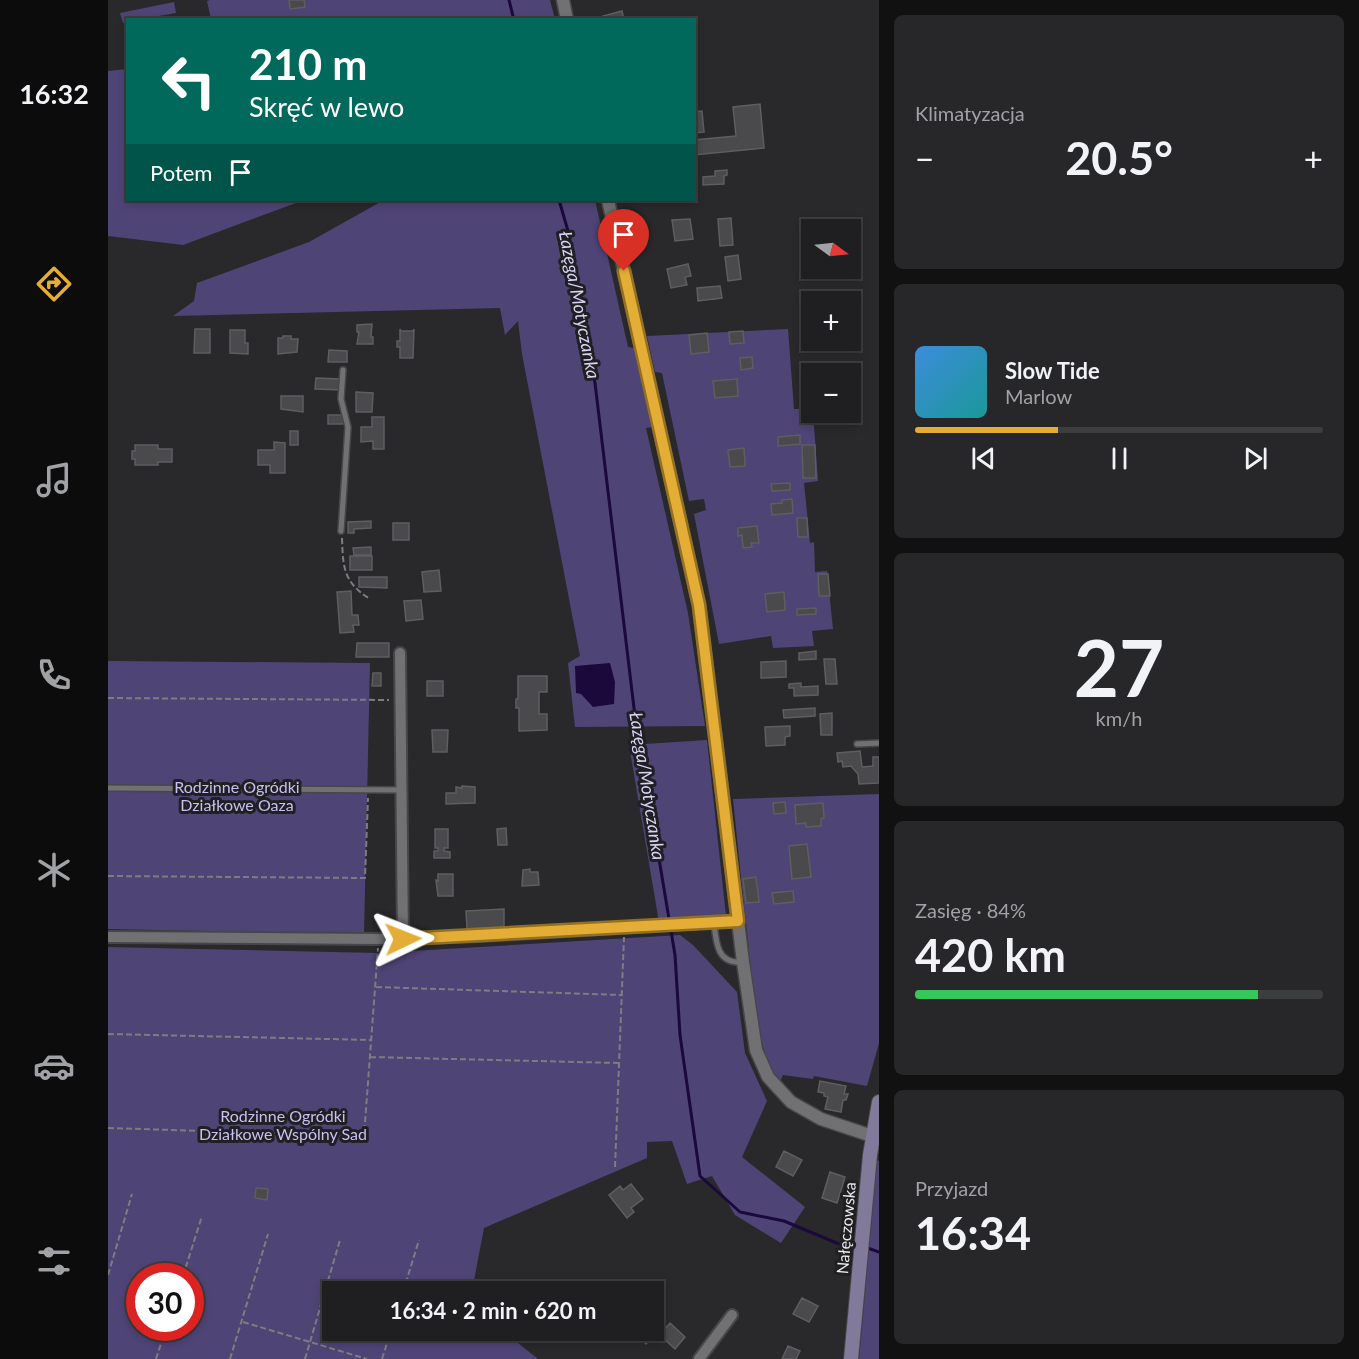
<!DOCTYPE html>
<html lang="pl">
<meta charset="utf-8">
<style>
body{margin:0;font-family:Lato,sans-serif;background:#27272a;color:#f1f3f6;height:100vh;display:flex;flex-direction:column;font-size:22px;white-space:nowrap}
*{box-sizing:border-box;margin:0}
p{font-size:20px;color:#a1a2a5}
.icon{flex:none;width:33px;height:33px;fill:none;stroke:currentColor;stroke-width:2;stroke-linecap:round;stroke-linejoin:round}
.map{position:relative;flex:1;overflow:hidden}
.side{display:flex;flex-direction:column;gap:15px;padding:15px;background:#111112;width:480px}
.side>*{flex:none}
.top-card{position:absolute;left:18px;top:18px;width:570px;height:183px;border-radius:0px;box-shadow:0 3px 9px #0003,0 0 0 2px #3c3d3f;background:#00695c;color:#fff;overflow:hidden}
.needle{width:39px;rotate:105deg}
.tools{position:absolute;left:693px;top:219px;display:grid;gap:12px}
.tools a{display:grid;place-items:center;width:60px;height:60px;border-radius:0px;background:#1f1f21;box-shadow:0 3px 9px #0003,0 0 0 2px #3c3d3f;font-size:30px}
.speed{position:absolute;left:18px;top:1263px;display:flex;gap:12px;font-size:30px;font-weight:700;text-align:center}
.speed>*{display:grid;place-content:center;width:78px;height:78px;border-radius:50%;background:#1f1f21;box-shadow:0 3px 9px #0003,0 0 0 2px #3c3d3f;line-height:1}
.speed .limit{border:9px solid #d22;background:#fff;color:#111}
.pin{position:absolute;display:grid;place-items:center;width:51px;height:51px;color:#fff;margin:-62px -26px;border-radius:50% 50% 50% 0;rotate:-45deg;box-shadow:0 0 6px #0007}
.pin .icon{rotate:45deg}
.me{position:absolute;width:66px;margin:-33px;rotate:88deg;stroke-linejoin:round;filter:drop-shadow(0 0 4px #0008)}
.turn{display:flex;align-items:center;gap:21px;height:126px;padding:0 24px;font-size:27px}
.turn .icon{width:78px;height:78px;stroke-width:2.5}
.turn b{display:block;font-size:42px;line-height:51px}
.then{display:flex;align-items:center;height:57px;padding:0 24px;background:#0003;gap:12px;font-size:22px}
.big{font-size:45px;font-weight:700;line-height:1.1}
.side .widget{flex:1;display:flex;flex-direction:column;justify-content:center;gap:9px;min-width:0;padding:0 21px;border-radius:9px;background:#27272a}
.side .dial{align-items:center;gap:0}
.dial b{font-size:78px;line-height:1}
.song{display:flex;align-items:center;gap:18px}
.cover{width:72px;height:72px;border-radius:9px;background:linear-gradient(135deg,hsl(210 70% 55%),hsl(180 70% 35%))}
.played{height:6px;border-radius:3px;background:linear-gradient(90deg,#e4ad35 35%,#3c3d3f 35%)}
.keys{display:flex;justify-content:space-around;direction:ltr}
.heat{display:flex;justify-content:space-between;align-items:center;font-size:33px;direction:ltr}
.charge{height:9px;border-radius:4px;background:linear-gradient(90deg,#34c759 84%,#3c3d3f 0)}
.trip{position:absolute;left:214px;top:1281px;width:342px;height:60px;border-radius:0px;background:#1f1f21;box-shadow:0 3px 9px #0003,0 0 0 2px #3c3d3f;font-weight:700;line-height:60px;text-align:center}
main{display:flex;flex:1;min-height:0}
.tab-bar{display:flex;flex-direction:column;width:108px;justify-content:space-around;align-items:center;background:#0c0c0d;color:#a1a2a5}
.tab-bar .icon{width:42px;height:42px}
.tab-bar .selected{color:#e4ad35}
.tab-bar b{font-size:27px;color:#f1f3f6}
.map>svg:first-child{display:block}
.green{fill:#4f4476;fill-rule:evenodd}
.water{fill:#1b093b}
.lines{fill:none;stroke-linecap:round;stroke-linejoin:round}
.stream{stroke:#1b093b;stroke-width:3}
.building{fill:#4a494c;stroke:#5e5e61;stroke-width:1.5}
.service-casing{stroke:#474749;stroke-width:8}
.minor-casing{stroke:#474749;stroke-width:14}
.tertiary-casing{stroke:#474749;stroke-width:15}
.secondary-casing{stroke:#474749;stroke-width:16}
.path{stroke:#7d7d80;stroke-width:2;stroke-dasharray:6 3;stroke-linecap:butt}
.service{stroke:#717174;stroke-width:5}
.minor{stroke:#717174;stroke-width:10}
.tertiary{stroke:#717174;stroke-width:12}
.secondary{stroke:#817a9a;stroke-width:14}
.route-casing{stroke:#947022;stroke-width:15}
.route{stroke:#e4ad35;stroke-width:10}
.labels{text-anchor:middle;stroke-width:6;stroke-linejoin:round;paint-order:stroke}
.park-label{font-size:16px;fill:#c8bff3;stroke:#201f22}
.street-label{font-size:16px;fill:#ededef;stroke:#201f22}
.water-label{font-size:18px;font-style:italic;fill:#d9d4f7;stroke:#201f22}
</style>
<main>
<nav class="tab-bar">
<b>16:32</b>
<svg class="icon selected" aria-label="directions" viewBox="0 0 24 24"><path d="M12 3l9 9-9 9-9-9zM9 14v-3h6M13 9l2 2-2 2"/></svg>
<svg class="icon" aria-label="music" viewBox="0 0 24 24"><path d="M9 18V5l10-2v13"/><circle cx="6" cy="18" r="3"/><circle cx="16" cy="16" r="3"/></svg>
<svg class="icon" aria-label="phone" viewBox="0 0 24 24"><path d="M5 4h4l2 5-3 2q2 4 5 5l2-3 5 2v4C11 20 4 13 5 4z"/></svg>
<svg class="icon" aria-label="climate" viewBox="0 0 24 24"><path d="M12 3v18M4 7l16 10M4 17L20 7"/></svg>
<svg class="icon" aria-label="car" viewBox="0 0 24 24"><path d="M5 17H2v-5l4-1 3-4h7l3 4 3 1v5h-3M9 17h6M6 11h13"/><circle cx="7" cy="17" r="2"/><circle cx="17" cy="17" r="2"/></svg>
<svg class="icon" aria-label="filters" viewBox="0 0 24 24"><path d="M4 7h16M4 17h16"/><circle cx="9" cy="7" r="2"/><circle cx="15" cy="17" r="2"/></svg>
</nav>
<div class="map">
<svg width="771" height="1359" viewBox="0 0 771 1359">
<rect width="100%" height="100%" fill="#29292c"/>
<path class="green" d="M102 0H442L447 19H103L99 1Z
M66 2 68 13 33 19 20 20 19 22 15 23 12 13Z
M19 69 20 200H196L75 245 0 236V71Z
M276 200H487L520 347 526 348 544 427 538 428 580 613 597 726 467 727 460 663 472 656 414 354 410 321 397 335 392 308 65 316 86 301 89 283 201 242Z
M680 329 686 409H703L705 413 710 481 696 483 702 543 706 542 707 572 719 571 725 629 704 631 706 646 665 648 663 636 611 644 586 514 598 510 596 499 581 501 554 373 547 372 539 336Z
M0 661 262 663 256 934 0 929Z
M599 740 618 916 551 922 521 745Z
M771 794V1043L759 1086 706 1076 705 1079 675 1075 672 1082C646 1049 644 982 640 940 634 893 630 846 625 799Z
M572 935 585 945 629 992 637 1053 659 1101 634 1157 697 1207 673 1243 627 1215 604 1176 579 1184 564 1141 539 1142V1158L376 1228 364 1291 225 1292V1330L395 1331 430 1359H0V947L270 953ZM32 1276H82V1328H32Z
M769 1160 771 1161V1359H751Z"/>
<path class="water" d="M502 663 507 682 506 704 485 707 473 694 468 693 467 666Z"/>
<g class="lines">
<path class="stream" d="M401 0 406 20
M451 200 460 231 487 383 526 708 567 955 572 1035 592 1176 632 1212 676 1221 731 1244 750 1246
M757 1247 771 1252"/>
</g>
<path class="building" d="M181 0H196L197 7 182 9Z
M514 11 516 20H496L495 16Z
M652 104 656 148 586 155V140L628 136 625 107Z
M594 111 596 132 586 133V112Z
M619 170V175L616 176V184L595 185V177L607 176V171Z
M623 218 625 245 612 246 610 219Z
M582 219 585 239 567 241 564 220Z
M630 255 633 279 620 281 617 257Z
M580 264 583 276 577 277 579 285 563 288 559 269Z
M612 286 614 298 590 301 589 288Z
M264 324 263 337H265V344H249L251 332H249V325Z
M87 329H102V353H86Z
M292 329 293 331H305L306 329 305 358H292V347H289V341H292Z
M122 330H137V343H140V354L122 353Z
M635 331 636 343 622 344 621 332Z
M599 333 601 352 583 354 581 335Z
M175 336H183V339H190L189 352 170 354V338H175Z
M221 350 239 351V362H220Z
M644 357 645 368 633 370 632 358Z
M208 378 234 379V390L207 389Z
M629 379 630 396 607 398 605 381Z
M248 392 265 393 264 412H248Z
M173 396H195V412L173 409Z
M220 415H236L235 424H220Z
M264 417H276V449H265V441L253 442V427H264Z
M182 431H190V445H182Z
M692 435V444L670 446V437Z
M166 442 177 443V473H162V465H150V450H166Z
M27 445H50V449H64V462H50V465H27V459H24V451H27Z
M694 445H707L708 478H695Z
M636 448 637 466 622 467 620 450Z
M682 483V490L664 491 663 484Z
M684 499 685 513 664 515 663 504 674 503V500Z
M689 518H699L700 537H690Z
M263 521V528L246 529V533H240V522Z
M285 523H301V540H285Z
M649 526 651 543H643L644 547 635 548 634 535 630 536V528Z
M263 547V555H246L245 548Z
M242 556H264V570H242Z
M331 570 333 591 316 592 314 572Z
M710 574H720L722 596H711Z
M251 577H279V588L251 587Z
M243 591 244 615H250L251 625H245L246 632 232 633 229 592Z
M676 592 677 610 659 612 657 594Z
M313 600 315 619 298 621 296 601Z
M708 608V614L689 615V609Z
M249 643H281V657H248Z
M708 651V659L691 660V653Z
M716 659H727L729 684H718Z
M678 661V677L653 678V662Z
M265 673H273V686H264Z
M410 676H439V692H431V714H439V730L411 731V708H408V699H410Z
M319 681H335V696H319Z
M693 683V687L710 686V695L686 696V688H681V684Z
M707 708V716L676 718 675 710Z
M724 713V735H713L712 714Z
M682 726V736L677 737V745L658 746 657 727Z
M324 730H340L339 752H325Z
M752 751 754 767 765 766V757H771V783L751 784 750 774 743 766 735 767 734 761 730 762 729 753Z
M354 786 367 787V803L338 804V793H348V787L354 788Z
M677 802 678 813 666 814 665 803Z
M715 803 716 818 713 819V826L698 827V823L688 824 687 805Z
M398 828 399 845H390L389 829Z
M327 829H340V848H336V851L342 852V858H326V851H330V848H327Z
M699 844 703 877 684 879 681 846Z
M422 869V872H430L431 885 414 886 415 870Z
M330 874H345V896H330L328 880 330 881Z
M648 877 651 902 638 903 635 879Z
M685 891 686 902 666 904 664 893Z
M396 909V927L359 929 358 911Z
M712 1081 738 1086 736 1094H740L738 1100H735L733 1112 717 1109 720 1097 716 1096V1093L710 1092Z
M676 1151 694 1160 685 1176 668 1167Z
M722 1172 737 1177 729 1203 714 1198Z
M523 1184 535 1199 523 1208 526 1212 519 1218 501 1195 512 1186 515 1190Z
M148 1188 160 1189 159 1200 147 1198Z
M395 1283 405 1290 403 1292H384L383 1285Z
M694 1298 710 1306 701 1322 685 1314Z
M562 1323 577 1337 567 1349 552 1335Z
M524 1330H544L547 1334 538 1344Z
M680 1346 692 1351 688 1359H674Z"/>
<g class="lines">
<g class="service-casing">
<path id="service" d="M233 531 240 427 233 399 235 370
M749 744 771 743
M0 788 294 790
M606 923C608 942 609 964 633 962"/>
</g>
<g class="minor-casing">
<path id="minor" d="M292 653 295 938
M0 937 270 939 373 936 630 921
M591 1359 624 1315"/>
</g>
<g class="tertiary-casing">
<path id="tertiary" d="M455 0 459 20
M500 200 591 605 635 962 648 1050 660 1077 683 1102 713 1119 764 1136"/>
</g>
<g class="secondary-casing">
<path id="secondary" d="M743 1359 762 1155 771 1102"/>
</g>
<path class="path" d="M234 538C235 567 235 582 262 599
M0 698 281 700
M0 876 257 878 260 798
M268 987 513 995
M0 1034 264 1040
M262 1057 511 1063
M0 1128 256 1136 270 948
M507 1167 516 937
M0 1275 24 1194
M75 1276 94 1216
M295 1292 311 1240
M135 1322 259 1359
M48 1359 58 1328
M122 1359 160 1234
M197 1359 232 1240
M274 1359 283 1330"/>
<use href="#service" class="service"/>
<use href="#minor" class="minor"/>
<use href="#tertiary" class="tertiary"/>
<use href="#secondary" class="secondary"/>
</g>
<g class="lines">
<g class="route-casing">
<path id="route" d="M295 939 630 921 591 605 516 271"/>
</g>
<use href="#route" class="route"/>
</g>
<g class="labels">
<g class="park-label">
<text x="129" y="793">Rodzinne Ogródki<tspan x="129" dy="18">Działkowe Oaza</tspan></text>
<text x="175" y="1122">Rodzinne Ogródki<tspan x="175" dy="18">Działkowe Wspólny Sad</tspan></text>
</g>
<g class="street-label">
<text transform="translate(738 1228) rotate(-85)" y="6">Nałęczowska</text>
</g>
<g class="water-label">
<text transform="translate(471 305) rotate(79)" y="6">Łazęga/Motyczanka</text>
<text transform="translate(539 786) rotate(81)" y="6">Łazęga/Motyczanka</text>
</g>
</g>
</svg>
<div class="tools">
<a><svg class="needle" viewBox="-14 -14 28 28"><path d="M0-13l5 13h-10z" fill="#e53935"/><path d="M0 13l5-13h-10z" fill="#a1a2a5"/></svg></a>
<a>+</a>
<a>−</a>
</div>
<div class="speed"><div class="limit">30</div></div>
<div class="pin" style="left:516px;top:271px;background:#d93025"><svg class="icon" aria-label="arrive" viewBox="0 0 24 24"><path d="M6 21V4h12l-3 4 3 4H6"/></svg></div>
<svg class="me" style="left:295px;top:939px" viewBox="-20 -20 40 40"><path d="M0-17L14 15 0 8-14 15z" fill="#e4ad35" stroke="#fff" stroke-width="4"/></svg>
<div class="trip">16:34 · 2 min · 620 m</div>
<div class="top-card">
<div class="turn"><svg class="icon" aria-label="left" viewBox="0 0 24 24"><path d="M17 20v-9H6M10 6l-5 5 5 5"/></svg><div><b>210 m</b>Skręć w lewo</div></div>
<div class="then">Potem<svg class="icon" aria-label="arrive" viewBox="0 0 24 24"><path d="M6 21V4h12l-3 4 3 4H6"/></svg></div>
</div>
</div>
<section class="side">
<div class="widget"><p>Klimatyzacja</p>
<div class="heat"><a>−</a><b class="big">20.5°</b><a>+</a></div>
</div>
<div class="widget">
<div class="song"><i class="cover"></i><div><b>Slow Tide</b><p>Marlow</p></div></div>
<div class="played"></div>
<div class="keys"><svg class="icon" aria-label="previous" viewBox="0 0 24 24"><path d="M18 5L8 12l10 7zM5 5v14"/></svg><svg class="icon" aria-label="pause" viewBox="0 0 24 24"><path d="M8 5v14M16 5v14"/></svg><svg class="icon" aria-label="next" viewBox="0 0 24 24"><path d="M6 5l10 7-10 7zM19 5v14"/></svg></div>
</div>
<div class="widget dial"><b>27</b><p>km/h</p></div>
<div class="widget"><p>Zasięg · 84%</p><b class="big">420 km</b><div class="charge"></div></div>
<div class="widget"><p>Przyjazd</p><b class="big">16:34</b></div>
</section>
</main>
